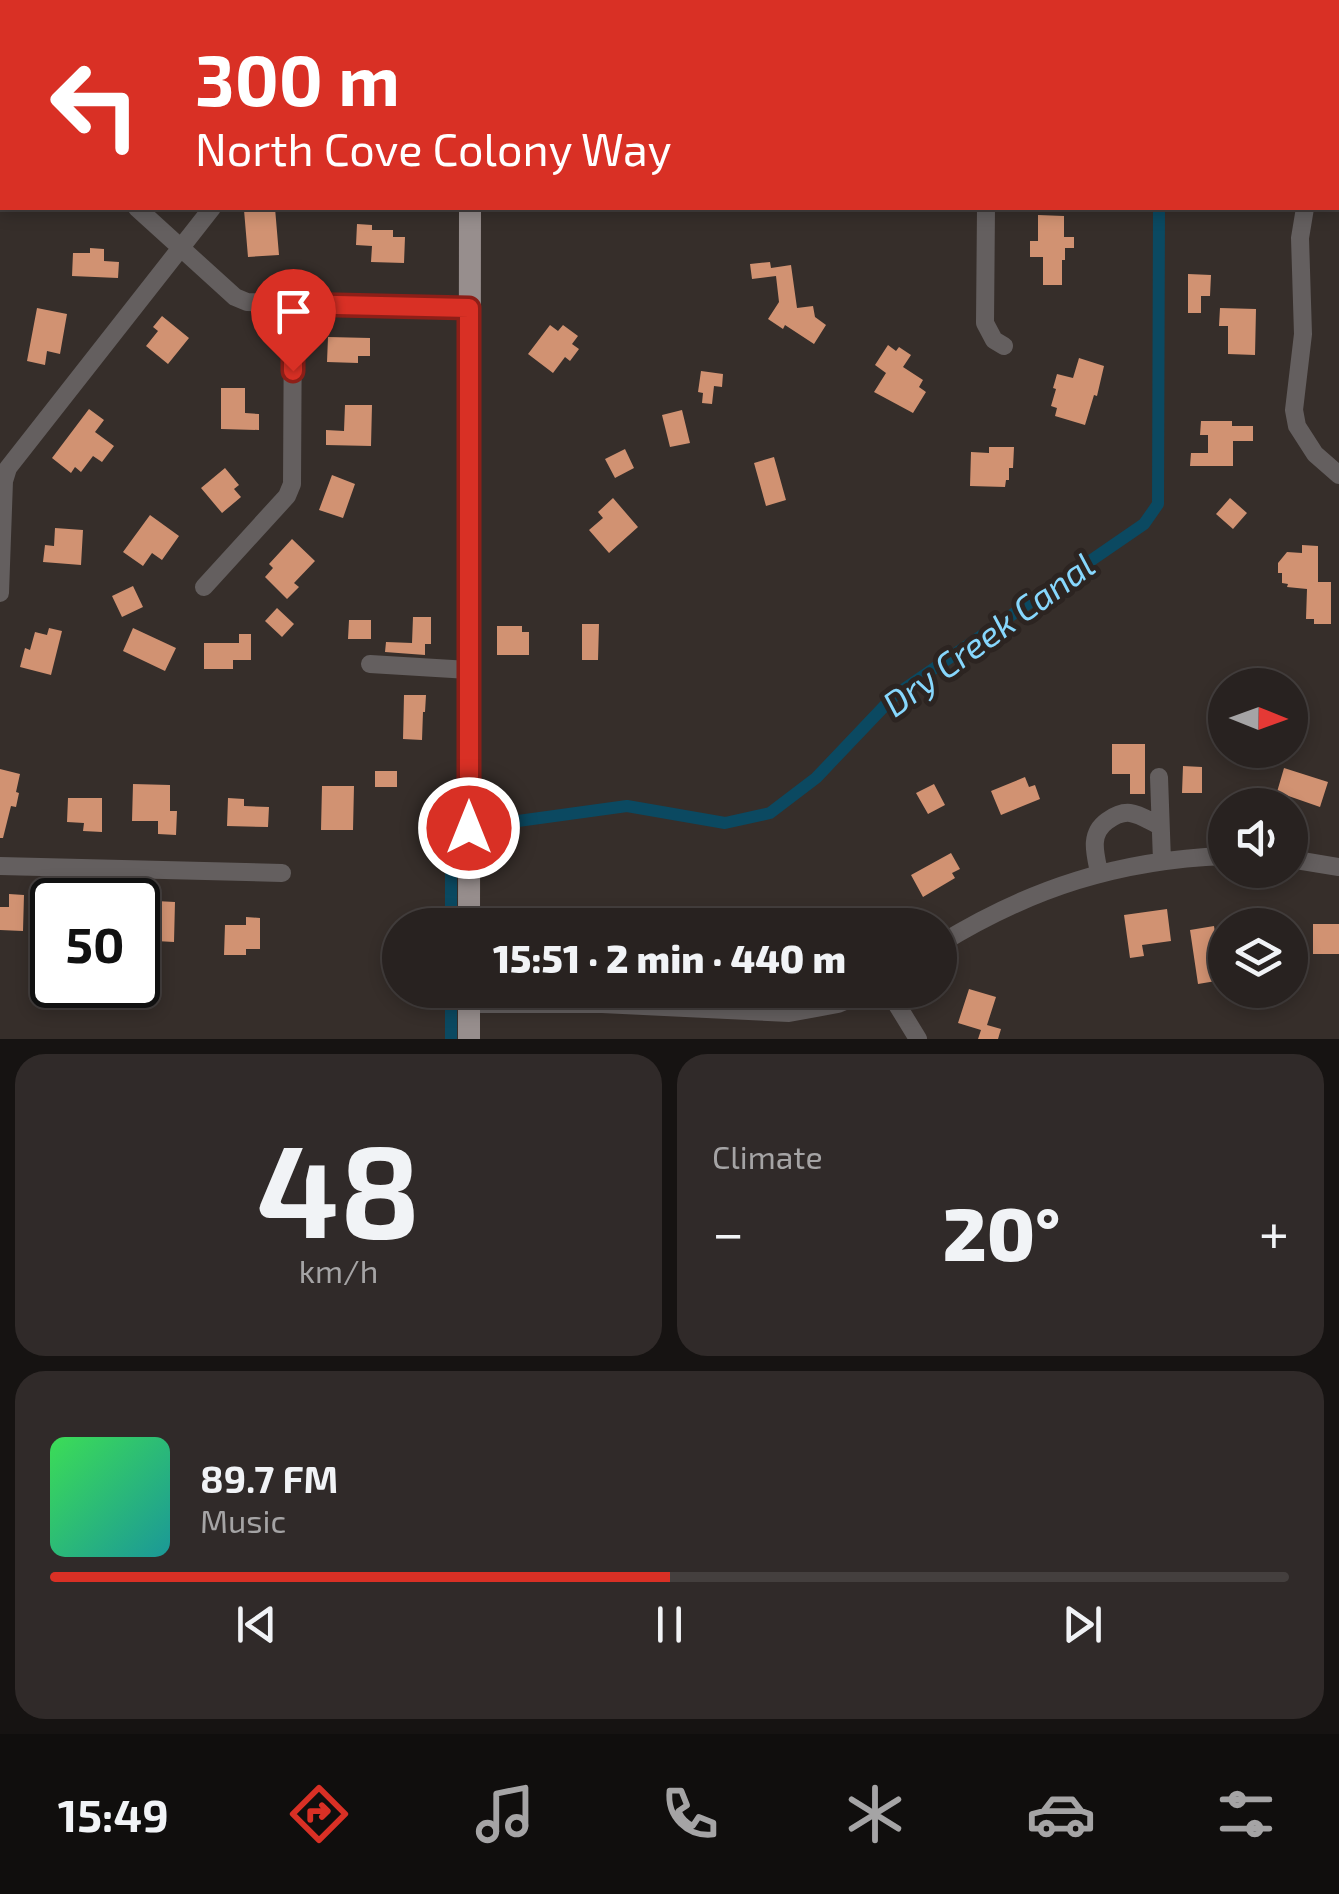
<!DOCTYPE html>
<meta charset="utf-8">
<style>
body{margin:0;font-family:"Exo 2",sans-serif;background:#302a29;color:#f1f3f6;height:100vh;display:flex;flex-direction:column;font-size:38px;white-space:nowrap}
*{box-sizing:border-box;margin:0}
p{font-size:32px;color:#a5a4a5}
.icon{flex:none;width:55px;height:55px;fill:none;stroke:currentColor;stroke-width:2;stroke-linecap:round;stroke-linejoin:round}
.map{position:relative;height:1039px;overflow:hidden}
.drawer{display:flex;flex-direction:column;gap:15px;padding:15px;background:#161312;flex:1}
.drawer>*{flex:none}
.top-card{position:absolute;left:0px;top:0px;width:1340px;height:210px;box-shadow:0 5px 15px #0003,0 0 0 2px #443f3e;background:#d93025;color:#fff;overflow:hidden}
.needle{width:65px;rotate:91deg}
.tools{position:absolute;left:1208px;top:668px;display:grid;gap:20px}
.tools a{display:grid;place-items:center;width:100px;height:100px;border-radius:50%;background:#282220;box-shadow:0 5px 15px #0003,0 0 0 2px #443f3e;font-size:50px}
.speed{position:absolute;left:30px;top:878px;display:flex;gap:20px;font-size:50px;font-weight:700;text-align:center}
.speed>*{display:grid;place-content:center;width:130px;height:130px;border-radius:50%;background:#282220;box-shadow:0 5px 15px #0003,0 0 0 2px #443f3e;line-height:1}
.speed .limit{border:5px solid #111;border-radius:15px;background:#fff;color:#111}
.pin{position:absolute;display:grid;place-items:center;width:85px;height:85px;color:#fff;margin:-102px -42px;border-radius:50% 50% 50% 0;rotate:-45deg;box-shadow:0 0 10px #0007}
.pin .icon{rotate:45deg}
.me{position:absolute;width:110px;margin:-55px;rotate:0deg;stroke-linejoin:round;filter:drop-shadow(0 0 8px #0008)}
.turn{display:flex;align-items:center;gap:35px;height:210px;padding:0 30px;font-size:45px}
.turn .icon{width:130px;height:130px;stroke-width:2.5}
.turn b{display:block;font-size:70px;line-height:85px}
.big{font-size:75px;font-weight:800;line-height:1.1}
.drawer .tile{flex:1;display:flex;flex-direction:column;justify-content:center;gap:15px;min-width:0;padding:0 35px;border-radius:30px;background:#302a29}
.drawer .dial{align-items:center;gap:0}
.dial b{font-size:130px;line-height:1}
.song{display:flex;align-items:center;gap:30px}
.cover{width:120px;height:120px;border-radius:15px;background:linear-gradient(135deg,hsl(130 70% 55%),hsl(180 70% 35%))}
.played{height:10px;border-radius:5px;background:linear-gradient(90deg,#d93025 50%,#443f3e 50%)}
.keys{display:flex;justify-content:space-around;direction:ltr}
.heat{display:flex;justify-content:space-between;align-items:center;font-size:55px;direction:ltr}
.drawer .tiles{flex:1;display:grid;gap:15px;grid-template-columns:1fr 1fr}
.tile:last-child{grid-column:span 2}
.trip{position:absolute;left:382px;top:908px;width:575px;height:100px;border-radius:50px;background:#282220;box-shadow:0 5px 15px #0003,0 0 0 2px #443f3e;font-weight:800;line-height:100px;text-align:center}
.tabs{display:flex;height:160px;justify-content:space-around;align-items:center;background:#100e0d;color:#a5a4a5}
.tabs .icon{width:70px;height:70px}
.tabs .current{color:#d93025}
.tabs b{font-size:45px;color:#f1f3f6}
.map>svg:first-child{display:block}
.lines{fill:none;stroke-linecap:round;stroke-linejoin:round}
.canal{stroke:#0b4961;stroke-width:12}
.building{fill:#d19272}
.minor{stroke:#645f5f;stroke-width:18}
.major{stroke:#978e8d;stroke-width:22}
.route-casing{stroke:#8d1f18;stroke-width:25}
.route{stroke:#d93025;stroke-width:18}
.labels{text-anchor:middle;stroke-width:10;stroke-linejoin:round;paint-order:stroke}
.water-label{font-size:35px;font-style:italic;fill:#87d7fd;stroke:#2c2421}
</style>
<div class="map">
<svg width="1339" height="1039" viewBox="0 0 1339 1039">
<rect width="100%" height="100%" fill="#362e2a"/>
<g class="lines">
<path class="canal" d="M1160 2V0
M486 823 518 821 627 806 725 823 770 813 816 778 894 696 1144 524 1158 504 1159 208
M451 925V833L460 830
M451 990V1039"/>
</g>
<path class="building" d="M275 208 279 255 248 257 244 210Z
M1038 215 1064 216V237H1074V248H1065V260H1062V285H1043V257H1030V241H1038Z
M357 224 372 225V230H393V237H405L404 263 371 262 372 246 356 245Z
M90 248 104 249V261L119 262 118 278 72 276 73 253H90Z
M770 262 771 268 791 265 797 308 813 306 815 317 826 325 814 344 785 325 783 329 768 319 779 302 776 276 752 279 750 264Z
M1188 274 1211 275 1210 296H1201V313H1188Z
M37 308 67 314 60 354 47 351 45 365 27 361Z
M1220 308 1256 309 1255 355 1228 354V326H1219Z
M162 316 189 338 168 364 146 346 158 331 153 327Z
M550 325 558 331 563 325 578 336 572 344 579 349 570 361 565 357 553 373 528 354Z
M328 337 370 338V356H358V363L327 362Z
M888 345 896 351 899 347 911 355 903 367 923 380 919 387 926 392 913 413 874 392 886 373 875 365Z
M1079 358 1104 366 1097 396 1094 395 1085 425 1055 416 1057 408 1051 406 1056 389 1053 388 1057 374 1073 378Z
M701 371 723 374 722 387 714 386 712 404 702 403 703 393 698 392Z
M221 388H245V413L259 414V430L221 429Z
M345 405H372L371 446 326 445V430L344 431Z
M89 409 104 420 95 432 114 446 102 462 93 456 81 472 75 467 71 473 52 458Z
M682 410 690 443 670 447 662 415Z
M1201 421H1232V426H1253V441H1233V466H1190L1191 453H1208V435H1200Z
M989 447H1014L1013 468H1009V480H1006L1005 487 970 486 971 452 989 453Z
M625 449 634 468 615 478 605 459Z
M774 457 786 500 766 506 754 463Z
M225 468 239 485 234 489 241 497 222 513 201 488Z
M332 475 355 484 343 518 319 510Z
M613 498 638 527 609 553 589 530 603 518 598 512Z
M1230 498 1247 513 1233 529 1216 514Z
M150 515 179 536 162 560 152 553 143 566 123 552Z
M55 528 83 530 81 565 43 562 45 545 54 546Z
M292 539 315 561 294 583 299 587 287 599 265 577 273 568 269 564Z
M1302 545 1318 546V582H1331V624H1314V619H1306L1307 589 1287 587 1288 584 1282 583V573H1278V563L1287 552 1302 553Z
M133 586 143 607 122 617 112 596Z
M277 608 294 624 282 637 265 621Z
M413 617H431V644H425V655L385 652 386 642 412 643Z
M349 620H371V639H348Z
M582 624H599L598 660H582Z
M497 626H522V632H529V655H497Z
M49 628 62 631 51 675 20 667 25 648 30 650 35 632 47 635Z
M133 628 176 648 165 671 123 651Z
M239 634H251V660H233V669H204V643H239Z
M404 695H426L425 712H423L422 740 403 739Z
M1112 744H1145V794H1130V774H1112Z
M1183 766 1202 767V793H1182Z
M1284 768 1328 782 1320 807 1277 792Z
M0 769 20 774 16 792 19 793 16 807 11 806 3 838H0Z
M375 771H397V787H375Z
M1025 777 1029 787 1035 785 1040 799 1001 815 991 791Z
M133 784 170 785V811H177L176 835 158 834V821H132Z
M934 784 945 805 928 814 916 793Z
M322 786H354L353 830H321Z
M68 798H102V832L83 831 84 823 67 822Z
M228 798 244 799V806L269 807 268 827 227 826Z
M951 853 960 869 952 873 955 878 923 897 911 875Z
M9 894 24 895 23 931 0 930V907H9Z
M156 901 175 902 174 942 138 940V911H155Z
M1167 909 1171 941 1142 945 1144 956 1130 958 1124 915Z
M246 917 260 918V949H246V955H224L225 925H246Z
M1313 924H1339V954H1313Z
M1214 926 1222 980 1198 984 1190 930Z
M969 989 996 997 987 1025 1001 1029 998 1039H978L981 1030 958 1023Z"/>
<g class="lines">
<path class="minor" d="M314 2V0
M812 2V0
M1231 2V0
M1338 45H1339
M0 135H2
M137 208 235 297 247 302 469 308
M986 208 985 323 994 340 1004 346
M1305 208 1300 238 1303 334 1294 410 1297 426 1315 454 1339 475
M204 587 287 496 292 484 293 305
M0 593 4 481 8 468 212 208
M370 664 469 670
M1159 777 1162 861
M1290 859 1339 867
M0 866 282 873
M1099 872C1095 853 1089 834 1107 821 1114 816 1121 812 1130 813 1140 814 1151 822 1160 826
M940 944C1031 888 1119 860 1225 856
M888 990 918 1039
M469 1004H602L789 1013 838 1004 872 990"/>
<path class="major" d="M471 2V0
M469 925 470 208
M469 1039V990"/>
</g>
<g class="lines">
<g class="route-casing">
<path id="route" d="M293 371V304L469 308V828"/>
</g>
<use href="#route" class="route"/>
</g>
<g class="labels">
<g class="water-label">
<text transform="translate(989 635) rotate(-36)" y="12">Dry Creek Canal</text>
</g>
</g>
</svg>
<div class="tools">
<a><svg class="needle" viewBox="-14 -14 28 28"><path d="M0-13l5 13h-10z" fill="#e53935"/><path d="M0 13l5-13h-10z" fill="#a5a4a5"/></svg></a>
<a><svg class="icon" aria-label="sound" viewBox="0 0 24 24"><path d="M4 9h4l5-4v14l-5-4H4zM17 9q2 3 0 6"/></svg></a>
<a><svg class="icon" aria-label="layers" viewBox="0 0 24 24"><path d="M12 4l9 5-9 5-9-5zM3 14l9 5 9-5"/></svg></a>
</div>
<div class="speed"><div class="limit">50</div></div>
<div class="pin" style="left:293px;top:371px;background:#d93025"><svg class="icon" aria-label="arrive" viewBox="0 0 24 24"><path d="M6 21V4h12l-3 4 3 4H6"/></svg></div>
<svg class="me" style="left:469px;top:828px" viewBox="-20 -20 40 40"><circle r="17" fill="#d93025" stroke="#fff" stroke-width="3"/><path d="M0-11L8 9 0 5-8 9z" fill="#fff"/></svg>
<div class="trip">15:51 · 2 min · 440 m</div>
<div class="top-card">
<div class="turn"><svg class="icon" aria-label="left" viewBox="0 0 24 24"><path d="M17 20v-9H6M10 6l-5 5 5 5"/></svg><div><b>300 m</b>North Cove Colony Way</div></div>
</div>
</div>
<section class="drawer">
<div class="tiles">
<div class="tile dial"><b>48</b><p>km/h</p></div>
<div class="tile"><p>Climate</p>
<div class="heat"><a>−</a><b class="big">20°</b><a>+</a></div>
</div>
<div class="tile">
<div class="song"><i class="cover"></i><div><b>89.7 FM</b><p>Music</p></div></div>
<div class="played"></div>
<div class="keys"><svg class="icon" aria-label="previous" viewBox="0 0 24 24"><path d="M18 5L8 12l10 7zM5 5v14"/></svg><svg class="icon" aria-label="pause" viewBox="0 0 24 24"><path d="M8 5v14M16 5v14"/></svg><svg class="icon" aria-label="next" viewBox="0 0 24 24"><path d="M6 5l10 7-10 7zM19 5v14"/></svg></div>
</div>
</div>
</section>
<nav class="tabs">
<b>15:49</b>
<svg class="icon current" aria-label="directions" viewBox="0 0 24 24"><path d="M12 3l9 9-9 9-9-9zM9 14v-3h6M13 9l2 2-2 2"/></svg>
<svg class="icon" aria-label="music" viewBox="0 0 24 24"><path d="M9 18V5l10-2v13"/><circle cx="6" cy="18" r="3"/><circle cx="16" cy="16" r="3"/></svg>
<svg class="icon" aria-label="phone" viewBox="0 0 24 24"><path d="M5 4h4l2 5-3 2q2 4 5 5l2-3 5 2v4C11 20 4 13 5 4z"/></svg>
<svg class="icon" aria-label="climate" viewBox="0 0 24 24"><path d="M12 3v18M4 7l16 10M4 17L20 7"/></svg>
<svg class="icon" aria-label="car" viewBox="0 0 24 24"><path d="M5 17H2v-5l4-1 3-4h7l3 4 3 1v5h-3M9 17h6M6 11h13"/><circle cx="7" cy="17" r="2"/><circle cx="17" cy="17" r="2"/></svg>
<svg class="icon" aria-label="filters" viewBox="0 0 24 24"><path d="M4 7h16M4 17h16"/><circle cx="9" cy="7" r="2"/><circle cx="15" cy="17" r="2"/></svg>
</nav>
